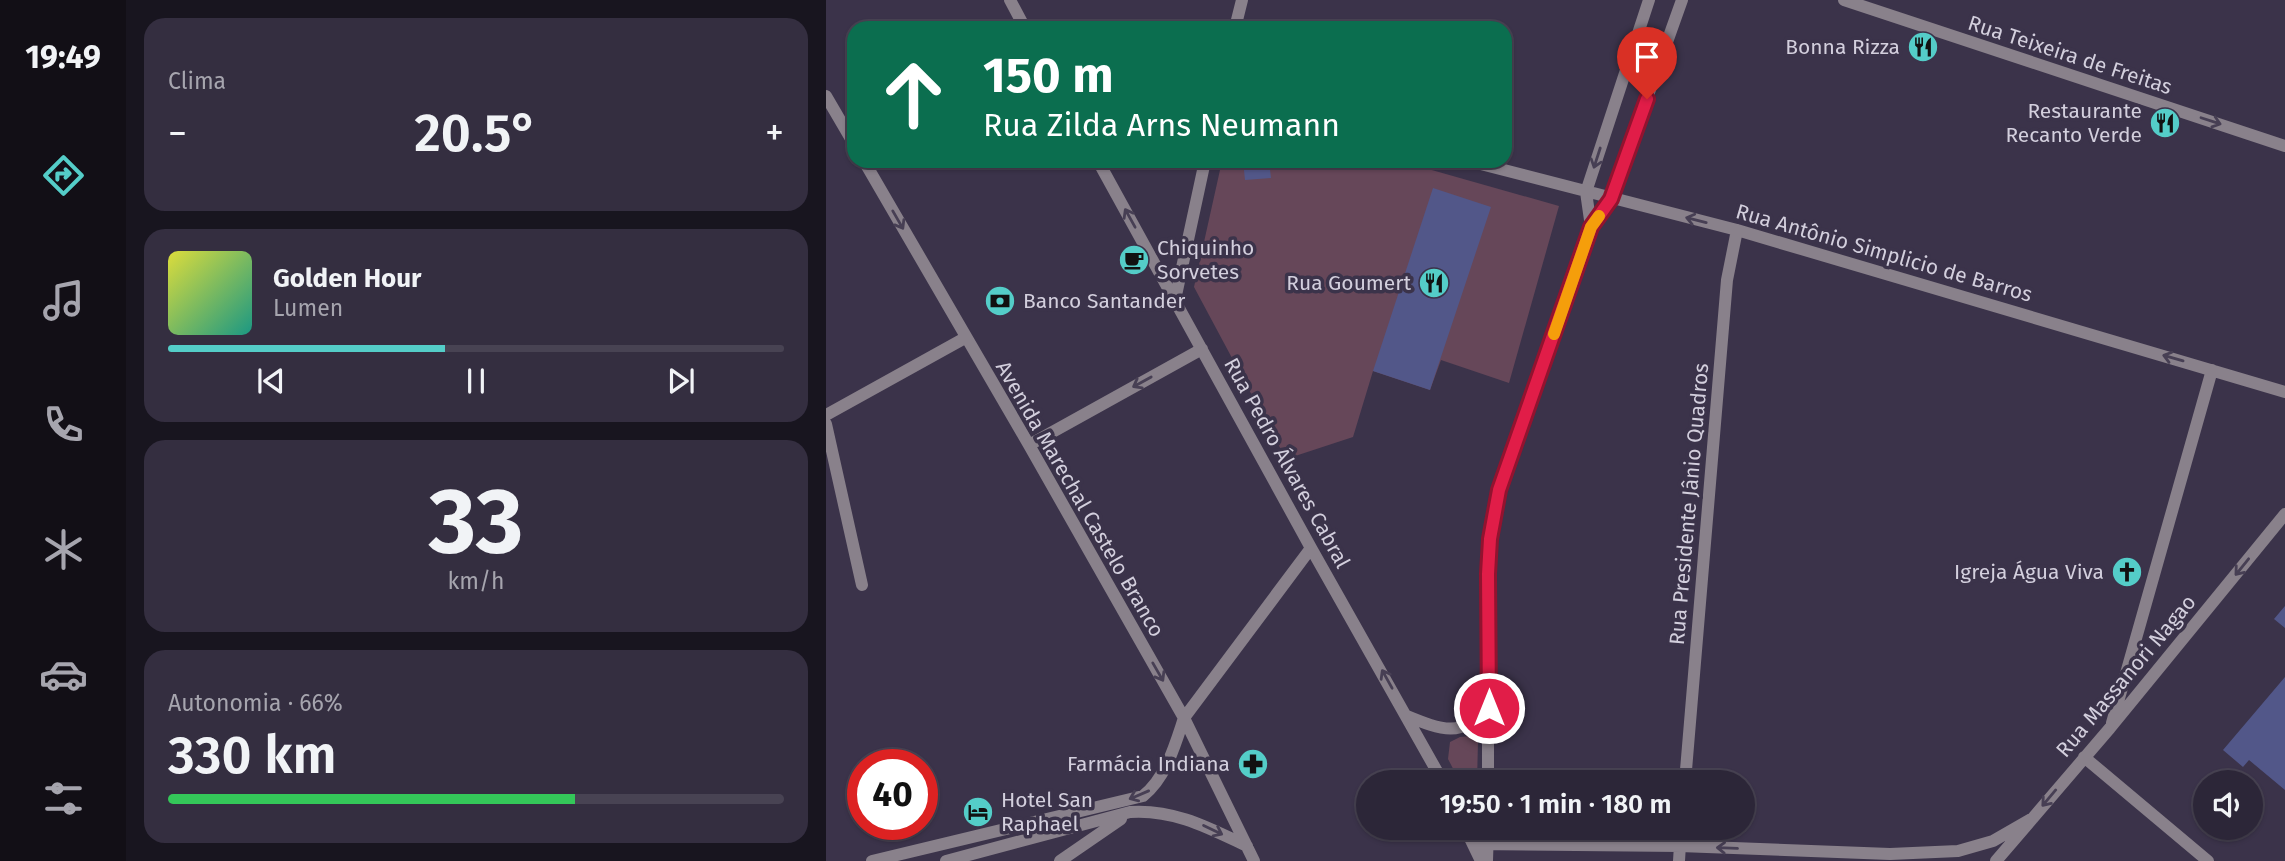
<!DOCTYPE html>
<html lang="pt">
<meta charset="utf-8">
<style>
body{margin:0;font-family:"Fira Sans",sans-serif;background:#342e40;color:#f1f3f6;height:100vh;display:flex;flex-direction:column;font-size:26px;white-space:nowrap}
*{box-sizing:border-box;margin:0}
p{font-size:23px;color:#a6a5ae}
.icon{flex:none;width:38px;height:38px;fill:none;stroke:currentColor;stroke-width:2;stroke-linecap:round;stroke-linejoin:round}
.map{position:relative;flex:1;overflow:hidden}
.sheet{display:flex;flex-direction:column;gap:18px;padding:18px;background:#18151f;width:700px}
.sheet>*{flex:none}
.guide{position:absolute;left:21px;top:21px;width:665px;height:147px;border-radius:21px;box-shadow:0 2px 5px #0004,0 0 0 2px #484353;background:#0b6e4f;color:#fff;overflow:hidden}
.controls{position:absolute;left:1367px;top:770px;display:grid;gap:14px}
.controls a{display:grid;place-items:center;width:70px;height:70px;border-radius:50%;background:#2c2638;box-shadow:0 2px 5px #0004,0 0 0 2px #484353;font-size:35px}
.speed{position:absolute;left:21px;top:749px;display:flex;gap:14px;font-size:35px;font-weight:700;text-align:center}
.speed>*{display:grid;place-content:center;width:91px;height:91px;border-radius:50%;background:#2c2638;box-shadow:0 2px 5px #0004,0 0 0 2px #484353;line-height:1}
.speed .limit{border:10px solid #d22;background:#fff;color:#111}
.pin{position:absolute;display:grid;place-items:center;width:60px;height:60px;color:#fff;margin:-72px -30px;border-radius:50% 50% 50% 0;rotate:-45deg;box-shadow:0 0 7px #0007}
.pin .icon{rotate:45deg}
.me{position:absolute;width:77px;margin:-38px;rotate:0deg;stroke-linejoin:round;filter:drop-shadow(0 0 5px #0008)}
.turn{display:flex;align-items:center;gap:24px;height:147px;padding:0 21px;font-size:32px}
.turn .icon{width:91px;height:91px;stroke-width:2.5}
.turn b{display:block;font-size:49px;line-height:60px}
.big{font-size:52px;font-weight:600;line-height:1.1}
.sheet .widget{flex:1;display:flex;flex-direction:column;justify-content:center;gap:10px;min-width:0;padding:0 24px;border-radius:21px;background:#342e40}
.sheet .dial{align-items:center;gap:0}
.dial b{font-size:91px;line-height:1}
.song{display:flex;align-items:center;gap:21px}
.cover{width:84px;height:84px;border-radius:10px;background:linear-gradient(135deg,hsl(60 70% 55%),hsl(170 70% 35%))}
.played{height:7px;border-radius:4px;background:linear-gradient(90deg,#54cdc8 45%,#484353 45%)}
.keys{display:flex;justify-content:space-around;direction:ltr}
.heat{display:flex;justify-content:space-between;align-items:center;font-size:38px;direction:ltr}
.charge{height:10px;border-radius:5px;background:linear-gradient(90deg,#34c759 66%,#484353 0)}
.trip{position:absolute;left:530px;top:770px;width:399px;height:70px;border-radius:35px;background:#2c2638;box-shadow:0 2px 5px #0004,0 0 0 2px #484353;font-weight:600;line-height:70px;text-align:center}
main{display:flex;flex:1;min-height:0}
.menu{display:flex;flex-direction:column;width:126px;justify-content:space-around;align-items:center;background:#120f16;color:#a6a5ae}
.menu .icon{width:49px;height:49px}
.menu .on{color:#54cdc8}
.menu b{font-size:32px;color:#f1f3f6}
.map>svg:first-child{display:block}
.green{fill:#664759}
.building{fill:#525789}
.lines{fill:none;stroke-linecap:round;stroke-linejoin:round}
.minor{stroke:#89818b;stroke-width:12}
.oneway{stroke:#473f54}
.route-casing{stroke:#92132f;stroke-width:18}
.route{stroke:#e11d48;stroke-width:12}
.slow{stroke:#f59e0b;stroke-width:12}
.labels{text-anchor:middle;stroke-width:7;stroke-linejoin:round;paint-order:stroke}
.poi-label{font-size:21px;fill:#d3cfdd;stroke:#3b334a;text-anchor:end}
.street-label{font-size:21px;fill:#d3cfdd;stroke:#3b334a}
</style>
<main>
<nav class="menu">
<b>19:49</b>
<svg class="icon on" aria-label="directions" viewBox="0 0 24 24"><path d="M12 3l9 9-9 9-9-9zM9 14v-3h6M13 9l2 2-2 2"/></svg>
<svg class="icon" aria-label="music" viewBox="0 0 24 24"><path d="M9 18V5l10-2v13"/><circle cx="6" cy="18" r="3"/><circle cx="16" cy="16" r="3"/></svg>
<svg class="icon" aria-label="phone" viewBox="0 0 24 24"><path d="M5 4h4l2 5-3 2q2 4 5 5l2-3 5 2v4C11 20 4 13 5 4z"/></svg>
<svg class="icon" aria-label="climate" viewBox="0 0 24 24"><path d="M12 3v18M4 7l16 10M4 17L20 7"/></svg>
<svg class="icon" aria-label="car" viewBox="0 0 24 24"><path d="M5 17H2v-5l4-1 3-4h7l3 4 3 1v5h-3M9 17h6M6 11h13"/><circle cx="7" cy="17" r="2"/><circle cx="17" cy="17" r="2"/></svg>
<svg class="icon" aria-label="filters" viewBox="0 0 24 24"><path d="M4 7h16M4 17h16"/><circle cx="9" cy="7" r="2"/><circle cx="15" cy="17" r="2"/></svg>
</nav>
<section class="sheet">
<div class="widget"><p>Clima</p>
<div class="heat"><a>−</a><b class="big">20.5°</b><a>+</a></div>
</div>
<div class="widget">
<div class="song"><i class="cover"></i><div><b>Golden Hour</b><p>Lumen</p></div></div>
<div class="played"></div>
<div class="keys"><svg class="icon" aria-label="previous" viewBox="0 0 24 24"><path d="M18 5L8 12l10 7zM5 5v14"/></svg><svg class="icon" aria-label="pause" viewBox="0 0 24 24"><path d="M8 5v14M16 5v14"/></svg><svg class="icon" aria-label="next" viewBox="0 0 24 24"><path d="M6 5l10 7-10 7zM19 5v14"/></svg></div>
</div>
<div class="widget dial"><b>33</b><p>km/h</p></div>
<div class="widget"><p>Autonomia · 66%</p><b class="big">330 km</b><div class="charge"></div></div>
</section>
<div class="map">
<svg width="1459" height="861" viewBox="0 0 1459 861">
<rect width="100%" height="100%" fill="#3b334a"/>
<path class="green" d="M396 161H574L733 206 683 383 615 360 604 390 547 371 527 437 460 459 368 287Z
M645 736 652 742 651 782H634L622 759 624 742 634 737Z"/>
<path class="building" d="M417 161H443L445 178 419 180Z
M607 188 665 207 604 390 547 371Z
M1459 606V628L1448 619Z
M1459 677V790L1423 760 1417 767 1397 750Z"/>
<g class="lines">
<path class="minor" d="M184 0 199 28
M1018 0 1459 146
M409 28 416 0
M0 96 28 144
M38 161 203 445 358 718 428 861
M272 161 485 548 617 782
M643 161 911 230 1459 392
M765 227 760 192 823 0
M349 300 379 161
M0 415 139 338
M0 424 36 585
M203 445 376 349
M581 716C615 730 636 738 663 708
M1286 723 1386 370
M1258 757 1382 861
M662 782V574L664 539 673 490 765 227 785 199 856 0
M859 782 901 280 911 230
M639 828 655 861
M647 844 854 846 1064 854 1132 851 1167 841 1207 818
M46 861 317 796C340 778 349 745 358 718L485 548
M120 861 304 812C348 809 383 828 421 846
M234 861 295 819
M661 861 662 828
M853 861 855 828
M1170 861 1284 728 1459 514"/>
</g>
<defs><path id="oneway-shaft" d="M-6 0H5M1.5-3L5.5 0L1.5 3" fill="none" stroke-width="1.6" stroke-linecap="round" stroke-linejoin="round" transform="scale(1.75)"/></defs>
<g class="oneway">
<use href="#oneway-shaft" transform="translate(1385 121) rotate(18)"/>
<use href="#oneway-shaft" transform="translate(771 158) rotate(108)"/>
<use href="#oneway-shaft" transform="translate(304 218) rotate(-119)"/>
<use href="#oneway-shaft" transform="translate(72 220) rotate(60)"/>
<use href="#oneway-shaft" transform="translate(870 220) rotate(-166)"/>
<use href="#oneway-shaft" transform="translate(1347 358) rotate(-164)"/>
<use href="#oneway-shaft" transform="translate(316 382) rotate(151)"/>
<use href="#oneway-shaft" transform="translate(1416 567) rotate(129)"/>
<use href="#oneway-shaft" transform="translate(332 672) rotate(60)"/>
<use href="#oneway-shaft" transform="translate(561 679) rotate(-119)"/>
<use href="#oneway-shaft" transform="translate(313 795) rotate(157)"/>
<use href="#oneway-shaft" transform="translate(1223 798) rotate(130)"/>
<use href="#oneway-shaft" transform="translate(387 830) rotate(26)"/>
<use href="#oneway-shaft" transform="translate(901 848) rotate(-178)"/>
</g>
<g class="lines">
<g class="route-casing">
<path id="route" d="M663 708 662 574 664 539 673 490 765 227 785 199 821 99"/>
</g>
<use href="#route" class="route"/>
<path class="slow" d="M728 334 765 227 773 216"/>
</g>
<defs>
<g id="restaurant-disc" transform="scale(1.575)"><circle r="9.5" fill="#54cdc8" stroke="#3b334a"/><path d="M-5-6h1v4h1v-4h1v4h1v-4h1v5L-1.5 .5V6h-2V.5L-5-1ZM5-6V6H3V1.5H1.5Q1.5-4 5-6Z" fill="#111"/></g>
<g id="cafe-disc" transform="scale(1.575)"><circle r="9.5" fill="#54cdc8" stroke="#3b334a"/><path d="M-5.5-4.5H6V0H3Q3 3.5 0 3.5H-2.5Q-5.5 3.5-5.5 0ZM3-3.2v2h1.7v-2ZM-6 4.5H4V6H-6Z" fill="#111"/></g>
<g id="bank-disc" transform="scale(1.575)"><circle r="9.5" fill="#54cdc8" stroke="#3b334a"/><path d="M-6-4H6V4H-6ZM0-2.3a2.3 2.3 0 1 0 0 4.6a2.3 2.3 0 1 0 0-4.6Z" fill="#111"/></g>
<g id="church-disc" transform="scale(1.575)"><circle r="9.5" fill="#54cdc8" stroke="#3b334a"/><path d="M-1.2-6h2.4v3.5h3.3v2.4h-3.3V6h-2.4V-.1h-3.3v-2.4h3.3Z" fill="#111"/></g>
<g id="pharmacy-disc" transform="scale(1.575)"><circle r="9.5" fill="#54cdc8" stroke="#3b334a"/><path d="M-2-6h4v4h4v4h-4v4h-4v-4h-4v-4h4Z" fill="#111"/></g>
<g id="hotel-disc" transform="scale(1.575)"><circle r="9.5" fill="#54cdc8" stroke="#3b334a"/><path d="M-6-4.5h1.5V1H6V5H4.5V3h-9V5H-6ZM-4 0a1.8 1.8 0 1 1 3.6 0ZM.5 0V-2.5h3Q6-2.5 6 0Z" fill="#111"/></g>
</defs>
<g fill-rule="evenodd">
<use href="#restaurant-disc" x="1097" y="47"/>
<use href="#restaurant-disc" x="1339" y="123"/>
<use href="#cafe-disc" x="308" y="260"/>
<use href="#restaurant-disc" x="608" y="283"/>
<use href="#bank-disc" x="174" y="301"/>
<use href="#church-disc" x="1301" y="572"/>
<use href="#pharmacy-disc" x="427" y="764"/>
<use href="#hotel-disc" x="152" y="812"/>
</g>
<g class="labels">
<g class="poi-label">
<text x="1074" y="54">Bonna Rizza</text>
<text x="1316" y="118">Restaurante<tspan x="1316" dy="24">Recanto Verde</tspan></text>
<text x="331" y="255" text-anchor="start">Chiquinho<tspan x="331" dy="24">Sorvetes</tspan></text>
<text x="585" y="290">Rua Goumert</text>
<text x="197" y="308" text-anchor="start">Banco Santander</text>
<text x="1278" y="579">Igreja Água Viva</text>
<text x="404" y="771">Farmácia Indiana</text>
<text x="175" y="807" text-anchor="start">Hotel San<tspan x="175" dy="24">Raphael</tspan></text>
</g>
<g class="street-label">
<text transform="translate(1244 55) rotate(18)" y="7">Rua Teixeira de Freitas</text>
<text transform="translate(1058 253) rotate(16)" y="7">Rua Antônio Simplicio de Barros</text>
<text transform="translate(461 463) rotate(61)" y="7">Rua Pedro Álvares Cabral</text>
<text transform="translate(254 499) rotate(60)" y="7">Avenida Marechal Castelo Branco</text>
<text transform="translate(863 504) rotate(-85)" y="7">Rua Presidente Jânio Quadros</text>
<text transform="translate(1300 676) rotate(-50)" y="7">Rua Massanori Nagao</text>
</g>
</g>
</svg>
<div class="controls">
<a><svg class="icon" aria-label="sound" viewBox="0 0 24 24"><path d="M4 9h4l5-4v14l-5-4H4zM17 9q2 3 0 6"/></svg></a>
</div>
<div class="speed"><div class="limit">40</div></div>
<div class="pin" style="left:821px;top:99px;background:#d93025"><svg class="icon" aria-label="arrive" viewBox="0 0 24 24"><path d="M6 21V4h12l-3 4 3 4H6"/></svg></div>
<svg class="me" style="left:663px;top:708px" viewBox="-20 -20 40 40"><circle r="17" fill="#e11d48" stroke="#fff" stroke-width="3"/><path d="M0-11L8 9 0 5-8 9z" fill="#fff"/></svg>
<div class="trip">19:50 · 1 min · 180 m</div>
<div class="guide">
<div class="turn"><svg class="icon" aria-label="ahead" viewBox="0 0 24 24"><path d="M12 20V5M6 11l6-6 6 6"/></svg><div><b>150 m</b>Rua Zilda Arns Neumann</div></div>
</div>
</div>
</main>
